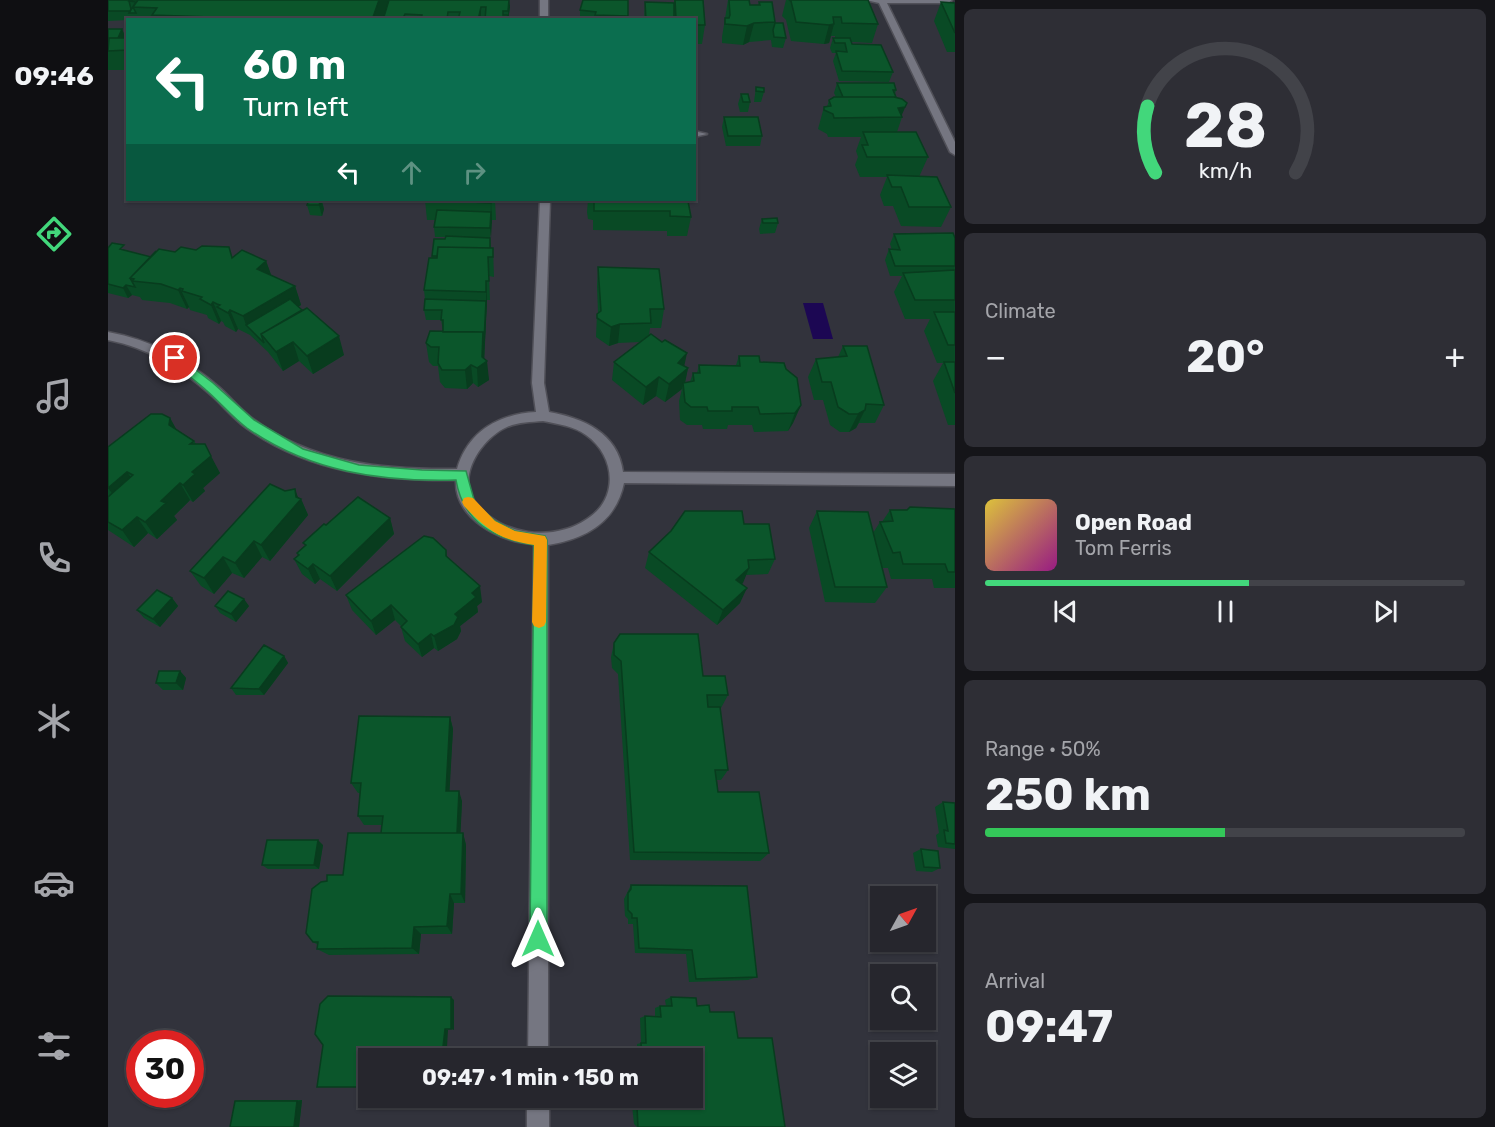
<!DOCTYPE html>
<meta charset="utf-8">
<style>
body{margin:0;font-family:Rubik,sans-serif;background:#2e2e35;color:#f1f3f6;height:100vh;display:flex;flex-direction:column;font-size:22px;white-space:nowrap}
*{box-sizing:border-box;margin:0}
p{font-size:20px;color:#a4a5aa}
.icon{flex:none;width:33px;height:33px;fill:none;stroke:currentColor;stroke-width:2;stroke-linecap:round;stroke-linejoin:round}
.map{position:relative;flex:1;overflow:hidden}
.details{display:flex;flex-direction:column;gap:9px;padding:9px;background:#151519;width:540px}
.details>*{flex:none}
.hud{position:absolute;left:18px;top:18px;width:570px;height:183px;border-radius:0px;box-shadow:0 2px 4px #0004,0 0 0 2px #424349;background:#0b6e4f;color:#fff;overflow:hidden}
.needle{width:39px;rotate:50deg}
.buttons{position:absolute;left:762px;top:886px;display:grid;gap:12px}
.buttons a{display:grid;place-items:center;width:66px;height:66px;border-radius:0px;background:#26262d;box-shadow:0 2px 4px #0004,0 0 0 2px #424349;font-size:30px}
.speed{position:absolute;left:18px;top:1030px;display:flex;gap:12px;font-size:30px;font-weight:700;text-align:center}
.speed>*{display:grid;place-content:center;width:78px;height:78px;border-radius:50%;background:#26262d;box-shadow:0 2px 4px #0004,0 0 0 2px #424349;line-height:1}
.speed .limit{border:9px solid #d22;background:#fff;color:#111}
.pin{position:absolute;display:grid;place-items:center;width:51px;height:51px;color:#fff;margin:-26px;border:3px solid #fff;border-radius:50%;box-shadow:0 2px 6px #0007}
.me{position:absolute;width:66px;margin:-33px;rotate:0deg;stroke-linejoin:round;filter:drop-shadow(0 0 4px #0008)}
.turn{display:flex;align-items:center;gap:21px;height:126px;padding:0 18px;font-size:27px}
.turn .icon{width:78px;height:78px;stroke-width:2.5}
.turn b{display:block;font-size:42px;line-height:51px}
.lanes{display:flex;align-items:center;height:57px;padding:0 18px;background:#0003;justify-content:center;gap:30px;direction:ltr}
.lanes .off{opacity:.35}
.big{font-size:45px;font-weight:700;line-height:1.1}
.details .tile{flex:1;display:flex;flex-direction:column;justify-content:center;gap:9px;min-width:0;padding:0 21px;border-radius:9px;background:#2e2e35}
.details .dial{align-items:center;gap:0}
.dial svg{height:156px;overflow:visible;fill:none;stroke:#424349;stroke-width:7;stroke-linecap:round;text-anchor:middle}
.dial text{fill:#f1f3f6;stroke:none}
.song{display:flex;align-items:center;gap:18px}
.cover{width:72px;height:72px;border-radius:9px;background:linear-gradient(135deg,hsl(50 70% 55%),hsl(310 70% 35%))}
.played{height:6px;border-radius:3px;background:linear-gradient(90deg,#42d77b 55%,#424349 55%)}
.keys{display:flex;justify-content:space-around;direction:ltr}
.heat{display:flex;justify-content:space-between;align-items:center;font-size:33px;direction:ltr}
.charge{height:9px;border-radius:4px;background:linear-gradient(90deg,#34c759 50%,#424349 0)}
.trip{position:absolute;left:250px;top:1048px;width:345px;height:60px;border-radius:0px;background:#26262d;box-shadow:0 2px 4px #0004,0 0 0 2px #424349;font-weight:700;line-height:60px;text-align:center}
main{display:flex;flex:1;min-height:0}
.tabs{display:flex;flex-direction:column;width:108px;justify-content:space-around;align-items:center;background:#0f0f12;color:#a4a5aa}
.tabs .icon{width:42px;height:42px}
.tabs .selected{color:#42d77b}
.tabs b{font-size:27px;color:#f1f3f6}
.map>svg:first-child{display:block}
.water{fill:#1c0753}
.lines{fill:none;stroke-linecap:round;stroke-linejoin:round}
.minor-casing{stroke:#505058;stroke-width:3}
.minor{fill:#757681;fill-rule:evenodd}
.wall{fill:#094a25}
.shaded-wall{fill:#083c1e}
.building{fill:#0b562b;stroke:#083c1e;stroke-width:1.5}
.route{fill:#42d77b;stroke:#2b8c50;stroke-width:1.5}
.slow{fill:#f59e0b}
</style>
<main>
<nav class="tabs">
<b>09:46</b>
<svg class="icon selected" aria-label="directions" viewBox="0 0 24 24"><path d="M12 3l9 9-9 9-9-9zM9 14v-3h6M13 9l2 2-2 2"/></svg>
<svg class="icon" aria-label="music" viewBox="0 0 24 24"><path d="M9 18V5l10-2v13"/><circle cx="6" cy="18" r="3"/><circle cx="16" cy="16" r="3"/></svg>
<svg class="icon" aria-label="phone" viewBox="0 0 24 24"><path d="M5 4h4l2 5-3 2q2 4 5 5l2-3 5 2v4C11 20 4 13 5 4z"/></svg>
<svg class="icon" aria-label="climate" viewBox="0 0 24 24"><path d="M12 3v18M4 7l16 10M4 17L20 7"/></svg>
<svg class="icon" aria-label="car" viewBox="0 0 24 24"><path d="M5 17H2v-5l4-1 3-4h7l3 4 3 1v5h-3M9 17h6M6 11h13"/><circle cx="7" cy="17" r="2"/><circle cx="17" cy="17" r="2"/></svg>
<svg class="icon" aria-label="filters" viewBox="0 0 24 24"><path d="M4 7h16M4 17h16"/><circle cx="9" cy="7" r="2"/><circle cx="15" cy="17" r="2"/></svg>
</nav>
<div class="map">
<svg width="847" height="1127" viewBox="0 0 847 1127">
<rect width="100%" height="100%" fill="#32333c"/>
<path class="water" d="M695 303H715L725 339H705Z"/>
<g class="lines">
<g class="minor-casing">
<path id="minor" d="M432 0H440V20H432Z
M758 0H844L840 3H779L847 142V155L842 152 771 3Z
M586 131 599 134 586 137Z
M432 200H442L436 383 441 412C475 418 510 433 515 472L847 474V486L516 483C508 522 478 539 440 545V1059H420L426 544C392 543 346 518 348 480 274 481 199 472 137 427 125 418 115 406 104 396 73 368 41 348 0 340V332C44 340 79 359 112 388 123 398 133 410 145 419 205 464 278 470 349 469 360 431 391 414 428 412L424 383ZM435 421C450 424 466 426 478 435 508 456 511 499 479 519 446 542 392 536 367 502 348 476 374 438 399 427 410 422 423 422 435 421Z
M419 1098H441V1127H419Z"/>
</g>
<use href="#minor" class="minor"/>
</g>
<path class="wall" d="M0 0 402 7 400 20H377L378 17H373V20H20L0 21Z
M520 0 519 20H472V10Z
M566 0H595L597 25 594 44H586V20H536L537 2 566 3Z
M620 0H641L642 5H650L651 2 667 22V23L678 38 675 48 664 47 663 40 641 42 635 45 614 43V37Z
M678 0H760L770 24 764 43 744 42V44L785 72 781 82 731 81 725 61 728 53H724L722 48 725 38H727V36H723L721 43 716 44 683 41 678 20 674 16Z
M833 2 847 3V52H839L826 21Z
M0 29H14L18 38H20V70H0Z
M729 83 788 90 787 94 794 117 789 132 820 157 811 177 843 207 833 227 793 226 785 206H776L772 195 779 177H752L747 165 750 157 748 151 753 137H720L719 134 710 129 716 107H719L721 100 728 97 726 93Z
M648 87 656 92 653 102H646Z
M633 94 642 102 640 112H632L630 104Z
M616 117 654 136 652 146H618L614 127Z
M214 200 216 209 214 216 202 215 199 205Z
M317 200H387L388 220H384L382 238 383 248H385L386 277 381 276 382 300H379L376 359 381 380 370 387 365 383 359 389 337 388 332 382 330 366H325L321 362 318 343 335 332V330L333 320H318L316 310 317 299 316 290 324 256 337 239V237H327L326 227 327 220H319Z
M480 200H560L583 217 579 236H559V231L485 230V220L480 219 479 212Z
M654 219 670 223 667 233 652 234 651 229Z
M786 234 847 238V425H840L825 381 835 363H829L816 331 822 319H797L786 292 794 276H782L777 260 781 249 784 250 782 244Z
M0 248 43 257 67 252 158 261 163 275 187 286 193 305 190 307 236 355 205 374 191 361 175 371 160 352 142 335 130 329 128 332 117 326 115 322 113 321 111 324 100 318 99 315 82 310 81 307 79 309 62 303 34 300 32 297 24 295 20 298 0 293Z
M490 267 556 309 553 328H542L541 336 576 366 580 368 577 383 582 382 585 373H589L591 365H628L631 356 678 369 693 405 685 423 680 431 646 432 644 425H620L619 429H595L594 425H579L572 420 571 401 574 389 557 402 548 396 535 405 504 380 506 362 532 342 510 343 501 346 488 337 489 314 490 313 489 286Z
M735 346 776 405 767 423H751L748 428 741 432H732L722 425 715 400H706L700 377 708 359 730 357Z
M62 418 68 429 86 441 88 444 112 473 95 488 97 491 85 502 82 500 66 516 69 520 49 539 40 533 26 547 0 530V447Z
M190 497 193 499 200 515 162 561 154 557 136 578 124 573 106 594 93 586 82 571Z
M847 509V588H826L824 579H783L780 568H774L779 587 767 603 717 602 701 528 709 511 765 533 772 522H774L782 510Z
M282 518 286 534 229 591 212 579 207 584 194 574 186 559 190 555 189 553 197 546 195 543 218 525Z
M338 550 339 557 374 602 369 606 370 612 352 626 353 631 349 639 330 651 326 648 314 657 297 641 293 627V626L287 620 268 635 244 610 238 595Z
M541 552 667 559 660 574 638 575 634 584 632 603 609 625 537 568Z
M64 598 70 606 52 627 36 618 29 610Z
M107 606H141L128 622 112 613Z
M506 643 595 676 620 695 613 708H612L620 770 613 780H609L610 792 661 853 652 861 522 860 510 674 504 668 503 657Z
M176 656 180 663 156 695H128L123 688Z
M72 671 78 678 75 690H55L48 683Z
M342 717 345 729 341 791 354 801 352 833H355L358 845 357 903H346L344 934H313L311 954 221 955 209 949 210 945 205 942 219 881 235 875 273 833 274 825H256L250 816 252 793H250L243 783Z
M835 802 847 803V849L830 847 828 835 831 833 827 807Z
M215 845 211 869H160L154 865Z
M813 849 832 868 824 872 808 871 805 853Z
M523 885 649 977 640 980 581 982 578 954 527 953 525 924H520V919L517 916 516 899Z
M563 997 589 1006 602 1012 630 1038 677 1127H529L526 1124 524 1105 531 1098H585V1059H529V1044L533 1043 532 1018 537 1016H547V1008L552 1006H558L557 1000Z
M133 1100H194L191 1127H122L127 1101Z"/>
<path class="shaded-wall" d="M271 0H282L279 20H264Z
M402 0V7L400 20V11Z
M373 7V20H370Z
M646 23 641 42 635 45 639 26Z
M726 24 721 43 716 44 721 25Z
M14 29 18 39 8 45Z
M799 103 793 117 790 108Z
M213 200 216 209 214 216 211 205Z
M383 200 384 220 383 238 382 228Z
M158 261 165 280 149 269Z
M378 281 379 300 376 364 379 361 381 380 370 387 369 368 374 357 378 301Z
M18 285 24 295 20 298 15 288Z
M187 286 193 305 146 332 138 325 135 316Z
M72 288 81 307 79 309 70 290Z
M105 302 113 321 111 324 103 305Z
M122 310 130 329 128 332 120 313Z
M512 324 510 343 501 346 503 327Z
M231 336 236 355 205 374 199 356Z
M185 342 191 361 175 371 168 352Z
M579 353 575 372 580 368 576 387 575 383 574 389 557 402 561 384 570 363Z
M363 365 365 383 359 389 357 370Z
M551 377 548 396 535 405 538 387Z
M693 405 685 423 680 431 687 413Z
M757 410 748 428 741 432 750 414Z
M62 418 72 436 61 425Z
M103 456 112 473 95 488 97 491 85 502 75 485 84 472Z
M19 472 31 489 13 505 0 488Z
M72 483 82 500 66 516 69 520 49 539 37 522 53 501Z
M187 489 191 500 193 499 200 515 162 561 153 545 188 497Z
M29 517 40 533 26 547 14 530Z
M282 518 286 534 229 591 222 576Z
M146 541 154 557 136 578 127 563Z
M115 557 124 573 106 594 96 578Z
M205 564 212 579 207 584 200 569Z
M641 568 635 583 622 595 628 580Z
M372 586 374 602 369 606 370 612 352 626 353 631 349 639 330 651 326 636 364 593Z
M639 588 632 603 609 625 615 610Z
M64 598 70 606 52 627 45 619Z
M136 599 141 606 128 622 123 614Z
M283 605 287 620 268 635 263 621Z
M323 634 326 648 314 657 310 644Z
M176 656 180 663 156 695 151 689Z
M72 671 78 678 75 690 68 683Z
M342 717 345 729 341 801 338 791Z
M351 791 354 801 352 845 349 837Z
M355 833 358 845 357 903 353 894Z
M210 840 215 845 211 869 206 865Z
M342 894 346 903 344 934 339 926Z
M306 927 313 934 311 954 304 948Z
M343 997 346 1000V1030L343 1029Z
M337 1029 340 1030 339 1047 345 1054V1059H341L335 1047Z
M194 1100 191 1127H186L189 1101Z"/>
<path class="building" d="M0 0H22L21 1 23 9 22 11H0Z
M22 0H30L25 7 28 13H21L28 2 21 1Z
M30 0H271L264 20H192L44 15 49 8 25 7Z
M281 0H401L400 11H395V15H400L399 20H377L378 7H373L370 20H350L352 12H340L339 19 313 20 314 15 297 14 294 20H275Z
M475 0H520V16L487 15 488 12 472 10Z
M567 0H595L597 25H586V20H578V18H568Z
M621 0H641L642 5H652L651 2H664L667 22 646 23 639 26 617 24V18H621L622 15Z
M681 0H760L770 24 734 23 733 17H725L726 24 721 25 688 22 683 1Z
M537 2 566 3V20H538Z
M833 2 847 3V33Z
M667 23H675L678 38 666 37 665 30Z
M0 29H14L10 38H1L0 41Z
M1 38H20V50L0 51Z
M725 38H742L744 44 773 45 785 72 734 71 728 51 739 52 737 43H727Z
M729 83H786L788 90H785L788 97H735Z
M648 87 656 88V92L648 91Z
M633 94H640L642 102H635Z
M726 97H786L794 99 799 103 797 107 790 108 794 117 726 118 725 114 716 110V107L723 106 721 100Z
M616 117H650L654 136H620Z
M755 132H808L820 157H759L754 145H760Z
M779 175 829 177 843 207H801L793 187H784Z
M201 200H213L211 205H199Z
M317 200H387H383V203Z
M481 200H560L580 201 583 217 562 216V211H486V201Z
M329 210 383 212 382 228 326 227Z
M669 218 670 223H655L654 219Z
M845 233 847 238V266H787L781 249 792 250 786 234Z
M338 236 382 238V248L330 247 329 256H324L326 239H337Z
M4 243 16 245 12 249 43 257 48 251 22 278 27 287 18 285 15 288 0 284V248Z
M94 246 121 247 124 258 134 250 158 261 149 269 187 286 135 316 122 310 120 313 109 307 112 305 109 304 105 302 103 305 92 299 94 297 74 291 75 289 72 288 70 290 53 284 24 281 26 279 22 278 51 249 67 252 73 247 88 250Z
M330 247 385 248V257H380L381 281H378V292L316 290 321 258H329Z
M490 267 551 269 556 309H542L543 323 512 324 503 327 489 318V314L493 311Z
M847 270V300H807L795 273Z
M182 299 194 310 153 334 156 343 138 325Z
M317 299 378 301 376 341 375 332H335V320H333L334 310H316Z
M199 308 231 336 199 356 185 342 168 352 153 334Z
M826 312H847V345H840Z
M322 331 375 332 374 357 379 361 369 368 363 365 357 370H334L330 363 331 347H323L318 343Z
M543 334 554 342 557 340 579 353 570 363 580 368 561 384 551 377 538 387 506 362Z
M735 346H759L776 405 758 404 757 410 750 414H741L730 407 723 382H714L708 359 739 356Z
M631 356H651L652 362 676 363 678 369 689 378 693 405 687 413 652 414 650 407H624V411H600L599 407H583L577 402 575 383 586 381 585 373H592L591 365 632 366Z
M836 362H847V393Z
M43 414H54L62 418 61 425 86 441 82 444H97L103 456 84 472 87 474 75 485 72 483 53 501 58 503 37 522 29 517 14 530 0 522V497L25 475 19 472 0 488V447Z
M162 484 177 491 187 489 188 497 193 499 153 545 146 541 127 563 115 557 96 578 82 571Z
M250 497 282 518 222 576 205 564 200 569 186 559 191 555 189 553 198 545 195 543 216 524 218 525Z
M802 507 847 509V572H840L837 564H795L792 552 785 553 772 522 785 521 782 510H799Z
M577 511H634L636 524H661L667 559 640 560 641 568 628 580 639 588 615 610 541 552 563 531Z
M709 511 760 512 779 587H727Z
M316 536 325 538 338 550V556L372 586 364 593 368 597 347 614 350 617 346 625 326 636 323 634 310 644 293 627 299 621 283 605 263 621 238 595Z
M49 590 64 598 45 619 29 610Z
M120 591 136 599 123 614 107 606Z
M512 634H590L595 676H617L620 695H599L600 707H612L620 770H607L610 792H651L661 853 526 852 513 661 506 655V643Z
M156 645 176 656 151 689 123 688Z
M51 671H72L68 683H48Z
M251 716 342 717 338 791H351L349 833H273L275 816H250L253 783H243Z
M835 802 847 803V844L838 843 836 830 840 831Z
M240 833H355L353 894H342L339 926 306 927 304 948 209 949 210 942H205L198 933 204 889 213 882 219 881V875H235Z
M159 840H210L206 865H154Z
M813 849 830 851 832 868 816 867Z
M523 885 639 886 649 977 588 979 584 950 531 948 529 918H524V914L520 910V893L523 889Z
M220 996 343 997V1029H337L335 1047 341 1054V1059H261V1087H209L215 1045 207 1034 212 1004Z
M563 997 588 998 589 1006 601 1005 602 1012H626L630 1038H664L677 1127H530L529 1107 536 1100V1098H585V1059H534L533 1043H538L537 1016 553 1017 552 1006H564Z
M127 1101H189L186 1127H122Z"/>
<path class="route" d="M67 354 105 383 146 420 195 449 251 465 314 470 358 471 367 503 387 521 407 531 437 536 439 540V939L437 945 430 948 424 945 422 939 426 545C386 539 355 522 348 480 273 482 202 472 139 428 124 417 112 402 98 390 87 380 74 371 63 361L61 358Z"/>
<path class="slow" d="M360 497 365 498 387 521 407 531 437 536 439 540 438 622 436 626 431 628 426 626 424 622 426 545C392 540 379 530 356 506L354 502 356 498Z"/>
</svg>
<div class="buttons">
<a><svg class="needle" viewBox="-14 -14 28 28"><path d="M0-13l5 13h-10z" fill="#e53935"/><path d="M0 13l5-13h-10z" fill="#a4a5aa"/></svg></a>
<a><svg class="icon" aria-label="search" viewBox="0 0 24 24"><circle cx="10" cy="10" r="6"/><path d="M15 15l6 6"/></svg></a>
<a><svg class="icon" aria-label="layers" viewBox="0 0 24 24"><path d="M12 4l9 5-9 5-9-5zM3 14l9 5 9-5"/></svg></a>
</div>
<div class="speed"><div class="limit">30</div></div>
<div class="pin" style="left:67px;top:358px;background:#d93025"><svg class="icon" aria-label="arrive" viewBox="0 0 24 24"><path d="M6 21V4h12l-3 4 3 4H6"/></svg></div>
<svg class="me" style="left:430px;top:939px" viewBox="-20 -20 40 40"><path d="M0-17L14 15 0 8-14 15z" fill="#42d77b" stroke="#fff" stroke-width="4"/></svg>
<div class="trip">09:47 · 1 min · 150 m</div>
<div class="hud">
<div class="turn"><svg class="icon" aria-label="left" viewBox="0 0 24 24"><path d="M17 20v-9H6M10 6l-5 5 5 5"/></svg><div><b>60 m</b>Turn left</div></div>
<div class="lanes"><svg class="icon" aria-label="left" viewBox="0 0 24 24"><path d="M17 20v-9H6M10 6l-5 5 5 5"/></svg><svg class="icon off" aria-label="ahead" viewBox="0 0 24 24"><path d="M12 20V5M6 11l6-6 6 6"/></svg><svg class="icon off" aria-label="right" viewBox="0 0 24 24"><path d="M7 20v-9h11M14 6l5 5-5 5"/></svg></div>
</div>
</div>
<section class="details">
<div class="tile dial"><svg viewBox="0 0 100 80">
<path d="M14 69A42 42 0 1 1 86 69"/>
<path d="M14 69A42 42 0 0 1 10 35" stroke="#42d77b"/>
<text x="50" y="56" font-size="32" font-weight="700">28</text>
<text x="50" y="72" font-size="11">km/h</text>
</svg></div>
<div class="tile"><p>Climate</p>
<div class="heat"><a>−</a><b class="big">20°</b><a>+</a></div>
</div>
<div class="tile">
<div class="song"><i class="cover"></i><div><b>Open Road</b><p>Tom Ferris</p></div></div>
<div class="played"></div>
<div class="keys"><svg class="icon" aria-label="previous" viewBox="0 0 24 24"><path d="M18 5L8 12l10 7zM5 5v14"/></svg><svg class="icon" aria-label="pause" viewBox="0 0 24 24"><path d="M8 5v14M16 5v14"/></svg><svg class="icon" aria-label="next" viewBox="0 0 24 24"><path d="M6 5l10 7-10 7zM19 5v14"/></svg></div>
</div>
<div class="tile"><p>Range · 50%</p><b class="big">250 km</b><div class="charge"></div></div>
<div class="tile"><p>Arrival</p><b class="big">09:47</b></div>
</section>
</main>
